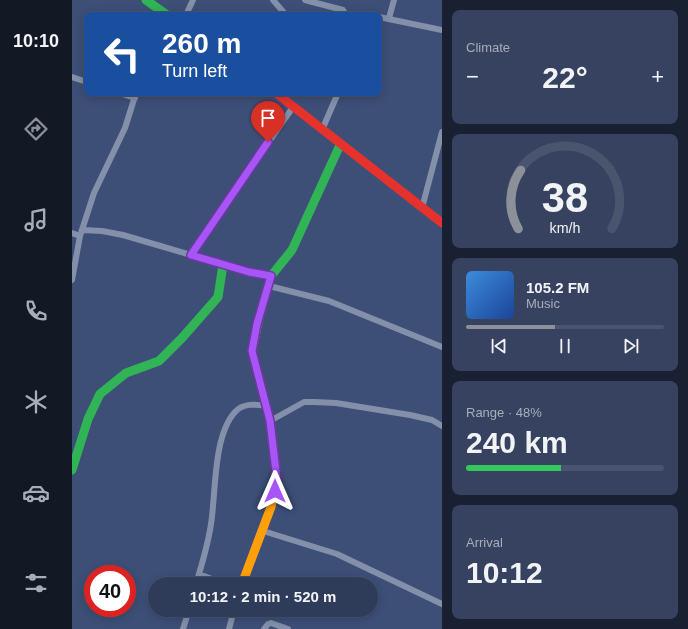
<!DOCTYPE html>
<meta charset="utf-8">
<style>
body{margin:0;font-family:Arial,sans-serif;background:#36425f;color:#f1f3f6;height:100vh;display:flex;flex-direction:column;font-size:15px;white-space:nowrap}
*{box-sizing:border-box;margin:0}
p{font-size:13px;color:#a7adba}
.icon{flex:none;width:22px;height:22px;fill:none;stroke:currentColor;stroke-width:2;stroke-linecap:round;stroke-linejoin:round}
.map{position:relative;flex:1;overflow:hidden}
.drawer{display:flex;flex-direction:column;gap:10px;padding:10px;background:#192031;width:246px}
.drawer>*{flex:none}
.guide{position:absolute;left:12px;top:12px;width:298px;height:84px;border-radius:8px;box-shadow:0 2px 10px #0003,0 0 0 1px #49556f;background:#1a4fa0;color:#fff;overflow:hidden}
.speed{position:absolute;left:12px;top:565px;display:flex;gap:8px;font-size:20px;font-weight:700;text-align:center}
.speed>*{display:grid;place-content:center;width:52px;height:52px;border-radius:50%;background:#2e3b59;box-shadow:0 2px 10px #0003,0 0 0 1px #49556f;line-height:1}
.speed .limit{border:6px solid #d22;background:#fff;color:#111}
.pin{position:absolute;display:grid;place-items:center;width:34px;height:34px;color:#fff;margin:-41px -17px;border-radius:50% 50% 50% 0;rotate:-45deg;box-shadow:0 0 4px #0007}
.pin .icon{rotate:45deg}
.me{position:absolute;width:44px;margin:-22px;rotate:0deg;stroke-linejoin:round;filter:drop-shadow(0 0 3px #0008)}
.turn{display:flex;align-items:center;gap:14px;height:84px;padding:0 12px;font-size:18px}
.turn .icon{width:52px;height:52px;stroke-width:2.5}
.turn b{display:block;font-size:28px;line-height:34px}
.big{font-size:30px;font-weight:700;line-height:1.1}
.drawer .card{flex:1;display:flex;flex-direction:column;justify-content:center;gap:6px;min-width:0;padding:0 14px;border-radius:8px;background:#36425f}
.drawer .dial{align-items:center;gap:0}
.dial svg{height:104px;overflow:visible;fill:none;stroke:#49556f;stroke-width:7;stroke-linecap:round;text-anchor:middle}
.dial text{fill:#f1f3f6;stroke:none}
.song{display:flex;align-items:center;gap:12px}
.cover{width:48px;height:48px;border-radius:6px;background:linear-gradient(135deg,hsl(210 70% 55%),hsl(220 70% 35%))}
.played{height:4px;border-radius:2px;background:linear-gradient(90deg,#8c9099 45%,#49556f 45%)}
.keys{display:flex;justify-content:space-around;direction:ltr}
.heat{display:flex;justify-content:space-between;align-items:center;font-size:22px;direction:ltr}
.charge{height:6px;border-radius:3px;background:linear-gradient(90deg,#34c759 48%,#49556f 0)}
.trip{position:absolute;left:76px;top:577px;width:230px;height:40px;border-radius:20px;background:#2e3b59;box-shadow:0 2px 10px #0003,0 0 0 1px #49556f;font-weight:700;line-height:40px;text-align:center}
main{display:flex;flex:1;min-height:0}
.tabs{display:flex;flex-direction:column;width:72px;justify-content:space-around;align-items:center;background:#121824;color:#a7adba}
.tabs .icon{width:28px;height:28px}
.tabs .selected{color:#8c9099}
.tabs b{font-size:18px;color:#f1f3f6}
.map>svg:first-child{display:block}
.lines{fill:none;stroke-linecap:round;stroke-linejoin:round}
.street{stroke:#8490aa;stroke-width:6}
.fast{stroke:#30b455;stroke-width:9}
.slow{stroke:#ff9f0a;stroke-width:9}
.jam{stroke:#e5322d;stroke-width:9}
.route-casing{stroke:#6d37a1;stroke-width:10}
.route{stroke:#a855f7;stroke-width:7}
</style>
<main>
<nav class="tabs">
<b>10:10</b>
<svg class="icon selected" aria-label="directions" viewBox="0 0 24 24"><path d="M12 3l9 9-9 9-9-9zM9 14v-3h6M13 9l2 2-2 2"/></svg>
<svg class="icon" aria-label="music" viewBox="0 0 24 24"><path d="M9 18V5l10-2v13"/><circle cx="6" cy="18" r="3"/><circle cx="16" cy="16" r="3"/></svg>
<svg class="icon" aria-label="phone" viewBox="0 0 24 24"><path d="M5 4h4l2 5-3 2q2 4 5 5l2-3 5 2v4C11 20 4 13 5 4z"/></svg>
<svg class="icon" aria-label="climate" viewBox="0 0 24 24"><path d="M12 3v18M4 7l16 10M4 17L20 7"/></svg>
<svg class="icon" aria-label="car" viewBox="0 0 24 24"><path d="M5 17H2v-5l4-1 3-4h7l3 4 3 1v5h-3M9 17h6M6 11h13"/><circle cx="7" cy="17" r="2"/><circle cx="17" cy="17" r="2"/></svg>
<svg class="icon" aria-label="filters" viewBox="0 0 24 24"><path d="M4 7h16M4 17h16"/><circle cx="9" cy="7" r="2"/><circle cx="15" cy="17" r="2"/></svg>
</nav>
<div class="map">
<svg width="370" height="629" viewBox="0 0 370 629">
<rect width="100%" height="100%" fill="#3d4f77"/>
<g class="lines">
<path class="street" d="M201 0 214 15
M233 0 271 10 274 15
M274 14 295 15
M114 15 121 0
M307 17 370 30
M317 18 322 0
M0 77 15 82
M47 93 63 98
M250 130 266 93
M350 208 370 132
M10 230 30 231 51 235 177 272 199 276
M0 233 8 236
M119 255 221 107
M0 280 8 236 22 193 53 128 64 93
M197 286 257 301 370 347
M198 421 232 402H242L264 403 338 415 360 420 370 426
M191 531 265 554 370 604
M127 574 153 584
M124 584C130 564 136 545 139 524 144 493 141 436 163 412 171 403 183 404 194 406
M111 629 117 610
M157 629 162 610
M192 629 196 624 199 623 216 629"/>
<path class="fast" d="M74 0 95 15
M187 317 199 276 220 250 268 145
M0 470 16 419 28 394 54 373 87 361 110 338 146 297 151 265"/>
<path class="slow" d="M170 584 199 507 205 480 198 421 180 351 187 317"/>
<path class="jam" d="M204 93 370 223"/>
</g>
<g class="lines">
<g class="route-casing">
<path id="route" d="M196 142 119 255 177 272 199 276 185 324 180 351 198 421 205 480 203 491"/>
</g>
<use href="#route" class="route"/>
</g>
</svg>
<div class="speed"><div class="limit">40</div></div>
<div class="pin" style="left:196px;top:142px;background:#d93025"><svg class="icon" aria-label="arrive" viewBox="0 0 24 24"><path d="M6 21V4h12l-3 4 3 4H6"/></svg></div>
<svg class="me" style="left:203px;top:491px" viewBox="-20 -20 40 40"><path d="M0-17L14 15 0 8-14 15z" fill="#a855f7" stroke="#fff" stroke-width="4"/></svg>
<div class="trip">10:12 · 2 min · 520 m</div>
<div class="guide">
<div class="turn"><svg class="icon" aria-label="left" viewBox="0 0 24 24"><path d="M17 20v-9H6M10 6l-5 5 5 5"/></svg><div><b>260 m</b>Turn left</div></div>
</div>
</div>
<section class="drawer">
<div class="card"><p>Climate</p>
<div class="heat"><a>−</a><b class="big">22°</b><a>+</a></div>
</div>
<div class="card dial"><svg viewBox="0 0 100 80">
<path d="M14 69A42 42 0 1 1 86 69"/>
<path d="M14 69A42 42 0 0 1 16 24" stroke="#8c9099"/>
<text x="50" y="56" font-size="32" font-weight="700">38</text>
<text x="50" y="72" font-size="11">km/h</text>
</svg></div>
<div class="card">
<div class="song"><i class="cover"></i><div><b>105.2 FM</b><p>Music</p></div></div>
<div class="played"></div>
<div class="keys"><svg class="icon" aria-label="previous" viewBox="0 0 24 24"><path d="M18 5L8 12l10 7zM5 5v14"/></svg><svg class="icon" aria-label="pause" viewBox="0 0 24 24"><path d="M8 5v14M16 5v14"/></svg><svg class="icon" aria-label="next" viewBox="0 0 24 24"><path d="M6 5l10 7-10 7zM19 5v14"/></svg></div>
</div>
<div class="card"><p>Range · 48%</p><b class="big">240 km</b><div class="charge"></div></div>
<div class="card"><p>Arrival</p><b class="big">10:12</b></div>
</section>
</main>
